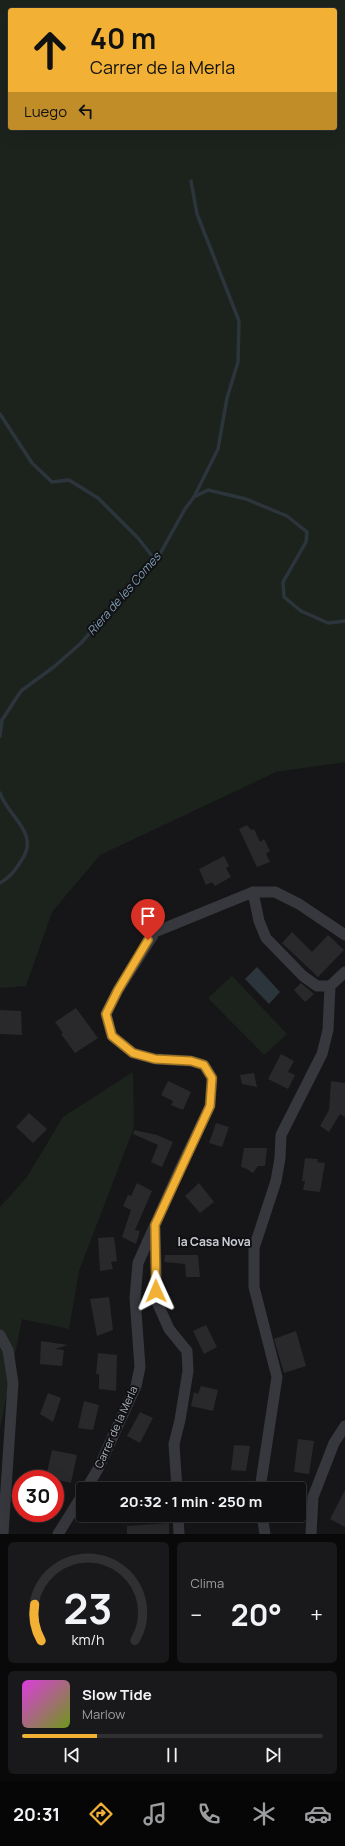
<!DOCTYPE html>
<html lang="es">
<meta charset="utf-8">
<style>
body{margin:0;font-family:Manrope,sans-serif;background:#19191b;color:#f1f3f6;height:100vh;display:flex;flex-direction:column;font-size:15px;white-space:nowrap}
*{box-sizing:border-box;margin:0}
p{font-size:13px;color:#9c9d9f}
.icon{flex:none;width:22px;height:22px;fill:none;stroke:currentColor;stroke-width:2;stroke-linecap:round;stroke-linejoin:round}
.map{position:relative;height:1534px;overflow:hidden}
.details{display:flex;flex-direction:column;gap:8px;padding:8px;background:#09090a;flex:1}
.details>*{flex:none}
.banner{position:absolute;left:8px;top:8px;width:329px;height:122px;border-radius:4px;box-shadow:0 4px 16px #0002,0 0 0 1px #303032;background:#f2b134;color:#111;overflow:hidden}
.speed{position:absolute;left:12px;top:1470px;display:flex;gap:8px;font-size:20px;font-weight:700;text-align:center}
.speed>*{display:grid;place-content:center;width:52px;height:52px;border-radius:50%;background:#101012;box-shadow:0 4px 16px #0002,0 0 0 1px #303032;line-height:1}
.speed .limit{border:6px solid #d22;background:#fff;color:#111}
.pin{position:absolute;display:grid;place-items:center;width:34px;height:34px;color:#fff;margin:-41px -17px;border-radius:50% 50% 50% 0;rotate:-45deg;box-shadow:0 0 4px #0007}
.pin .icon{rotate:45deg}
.me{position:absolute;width:44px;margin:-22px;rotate:359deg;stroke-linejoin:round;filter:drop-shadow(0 0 3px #0008)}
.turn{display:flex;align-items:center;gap:14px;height:84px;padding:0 16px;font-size:18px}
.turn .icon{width:52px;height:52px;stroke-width:2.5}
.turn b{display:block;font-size:28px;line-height:34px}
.then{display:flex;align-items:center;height:38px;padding:0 16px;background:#0003;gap:8px;font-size:15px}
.big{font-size:30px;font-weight:700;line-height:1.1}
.details .card{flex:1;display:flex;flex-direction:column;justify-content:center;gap:6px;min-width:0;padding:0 14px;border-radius:6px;background:#19191b}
.details .dial{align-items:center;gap:0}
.dial svg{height:104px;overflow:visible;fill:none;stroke:#303032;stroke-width:7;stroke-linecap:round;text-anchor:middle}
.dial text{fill:#f1f3f6;stroke:none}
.song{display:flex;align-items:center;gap:12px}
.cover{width:48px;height:48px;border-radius:6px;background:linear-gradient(135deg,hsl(300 70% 55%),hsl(80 70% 35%))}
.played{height:4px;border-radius:2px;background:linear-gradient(90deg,#f2b134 25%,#303032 25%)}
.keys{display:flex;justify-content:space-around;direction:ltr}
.heat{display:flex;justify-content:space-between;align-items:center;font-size:22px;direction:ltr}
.details .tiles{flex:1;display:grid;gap:8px;grid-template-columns:1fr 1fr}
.card:last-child{grid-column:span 2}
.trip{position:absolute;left:76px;top:1482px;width:230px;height:40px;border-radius:4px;background:#101012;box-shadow:0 4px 16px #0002,0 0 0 1px #303032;font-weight:700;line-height:40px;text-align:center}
.tabs{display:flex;height:64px;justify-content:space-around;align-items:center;background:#060607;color:#9c9d9f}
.tabs .icon{width:28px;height:28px}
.tabs .current{color:#f2b134}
.tabs b{font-size:18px;color:#f1f3f6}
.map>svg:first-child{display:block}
.green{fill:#1c231d;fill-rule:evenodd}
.water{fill:#2c353c}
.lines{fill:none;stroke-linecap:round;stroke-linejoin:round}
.stream{stroke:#2c353c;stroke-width:3.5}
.building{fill:#29292c}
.street{stroke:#37383d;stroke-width:11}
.route-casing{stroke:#9d7322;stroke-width:10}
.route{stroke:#f2b134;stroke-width:7}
.labels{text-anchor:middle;stroke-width:4;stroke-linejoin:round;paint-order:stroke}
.street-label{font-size:11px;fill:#a8adb8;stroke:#111113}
.water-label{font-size:12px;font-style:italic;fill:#7f9bb3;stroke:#111113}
.neighbourhood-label{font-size:12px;font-weight:bold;fill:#c9ccd4;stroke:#111113}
</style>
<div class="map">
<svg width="345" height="1534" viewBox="0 0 345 1534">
<rect width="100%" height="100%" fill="#161618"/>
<path class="green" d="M0 0H345V762L276 772 100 855 52 912 26 986 0 988ZM10 10H335V128H10Z
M232 976 287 1034 264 1055 208 998Z
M133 1072 134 1127 79 1271 69 1329 22 1319 0 1429V1207L27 1177 63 1117Z"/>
<path class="water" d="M257 967 280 992 269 1004 245 979Z"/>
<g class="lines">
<path class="stream" d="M191 181 197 214 239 321 238 362 227 398 218 449 194 497
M0 414 32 463 52 482 69 480 98 498 138 538 156 561
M0 736 2 720 21 691 55 666 81 643 124 594 156 561 185 509 194 497 208 490 246 499 287 516 307 532 306 542 283 582 284 597 301 611 328 623 345 621
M0 793C8 817 41 833 21 861 15 871 10 877 0 883"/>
</g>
<path class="building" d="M247 825 251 830 254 829 260 842 264 839 270 851 266 854 270 862 257 867 239 829Z
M224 856 229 866 226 868 231 877 215 886 212 882 206 885 199 869Z
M292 932 312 952 328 935 344 950 318 977 282 943Z
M301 983 314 994 305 1002 294 990Z
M76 1008 98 1038 75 1053 61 1034 63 1033 55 1022Z
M0 1010 21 1011 22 1035 0 1034Z
M281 1054 294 1061 288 1072 295 1075 288 1089 268 1079Z
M254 1073 257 1087 242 1084 240 1075Z
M168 1081 191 1092 183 1110 171 1105 173 1101 161 1095Z
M331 1081 345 1083V1117L340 1114 329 1132 320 1126 329 1110Z
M29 1113 47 1129 33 1143 16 1127Z
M216 1123 229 1127 222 1147 209 1143Z
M134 1130 157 1135 173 1142 162 1167 151 1162 158 1145 133 1134Z
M244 1148H267L265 1166H258L253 1173 245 1168 241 1167Z
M305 1158 318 1159 317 1162 325 1163 320 1192 303 1190 305 1181H302Z
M137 1183 152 1191 135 1230 140 1231 136 1244 122 1237 131 1210 123 1206 128 1195 131 1196Z
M199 1183 214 1202 200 1213 185 1196Z
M114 1237 117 1261 111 1262 113 1269 100 1271 98 1238Z
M165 1255H198L200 1277H186L185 1264 164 1262Z
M109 1297 113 1330 97 1336 90 1299Z
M206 1325 217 1347 204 1354 193 1331Z
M296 1331 306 1366 284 1373 274 1339Z
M41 1341 68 1345 55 1349 64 1350 62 1366 40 1364Z
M98 1353 117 1355 116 1391 99 1389V1374H96Z
M201 1386 218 1390 213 1411 191 1406 194 1392 198 1394Z
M48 1393 61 1398 53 1422 40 1414Z
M84 1401 99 1405 93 1430 78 1428Z
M140 1412 153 1418 140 1443 127 1436Z
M298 1439 314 1441 309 1474 294 1472Z
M234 1445 250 1446 246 1471 231 1470Z
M52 1450 77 1455 71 1483 46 1477Z
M345 1490V1527L330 1519Z
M169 1523V1534H127V1526Z"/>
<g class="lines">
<path class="street" d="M253 892 259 921 266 938 303 976 317 986H330
M155 1228 157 1302 169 1329 187 1351 188 1371 180 1420 174 1444 177 1489
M0 1335 8 1350 13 1383 3 1534
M86 1489 98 1469 136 1386 140 1367 135 1298 138 1263 180 1169 210 1106 212 1078 204 1065 191 1061 155 1059 133 1053 112 1036 106 1014 118 990 155 932 253 892H275L299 904 345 935
M260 1489 277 1377 254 1287V1248L276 1181 280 1158 281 1135 322 1054 328 1030 330 986 345 972
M178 1515 179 1534
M262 1515 265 1534
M58 1534 83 1494
M311 1534 313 1497 334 1443 345 1426"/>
</g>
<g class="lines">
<g class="route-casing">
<path id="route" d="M148 940 118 990 106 1014 112 1036 133 1053 155 1059 191 1061 204 1065 212 1078 210 1106 155 1225 156 1291"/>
</g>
<use href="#route" class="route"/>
</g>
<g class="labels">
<g class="street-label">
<text transform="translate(116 1427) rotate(-66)" y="4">Carrer de la Merla</text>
</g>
<g class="water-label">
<text transform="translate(124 594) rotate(-49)" y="4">Riera de les Comes</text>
</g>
<g class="neighbourhood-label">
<text x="214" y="1246">la Casa Nova</text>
</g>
</g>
</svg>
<div class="speed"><div class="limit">30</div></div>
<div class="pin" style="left:148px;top:940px;background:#d93025"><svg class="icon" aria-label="arrive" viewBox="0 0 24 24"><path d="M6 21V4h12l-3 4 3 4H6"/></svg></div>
<svg class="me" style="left:156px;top:1291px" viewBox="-20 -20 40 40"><path d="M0-17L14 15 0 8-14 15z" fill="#f2b134" stroke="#fff" stroke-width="4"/></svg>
<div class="trip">20:32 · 1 min · 250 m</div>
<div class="banner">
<div class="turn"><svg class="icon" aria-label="ahead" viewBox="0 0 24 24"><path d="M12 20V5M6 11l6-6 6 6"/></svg><div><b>40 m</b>Carrer de la Merla</div></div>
<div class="then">Luego<svg class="icon" aria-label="left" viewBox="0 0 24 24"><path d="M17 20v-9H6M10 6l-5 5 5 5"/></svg></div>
</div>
</div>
<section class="details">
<div class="tiles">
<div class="card dial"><svg viewBox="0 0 100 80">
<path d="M14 69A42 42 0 1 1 86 69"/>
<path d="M14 69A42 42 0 0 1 9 41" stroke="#f2b134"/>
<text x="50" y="56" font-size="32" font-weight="700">23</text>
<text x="50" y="72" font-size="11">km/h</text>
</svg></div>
<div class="card"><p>Clima</p>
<div class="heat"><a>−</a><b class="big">20°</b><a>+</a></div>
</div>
<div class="card">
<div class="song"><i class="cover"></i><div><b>Slow Tide</b><p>Marlow</p></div></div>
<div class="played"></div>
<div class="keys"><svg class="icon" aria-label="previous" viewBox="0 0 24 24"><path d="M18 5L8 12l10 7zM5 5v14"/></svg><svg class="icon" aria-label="pause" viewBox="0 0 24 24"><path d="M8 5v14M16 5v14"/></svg><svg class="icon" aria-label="next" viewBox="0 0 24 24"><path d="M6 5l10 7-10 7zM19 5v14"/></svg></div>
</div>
</div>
</section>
<nav class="tabs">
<b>20:31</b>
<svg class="icon current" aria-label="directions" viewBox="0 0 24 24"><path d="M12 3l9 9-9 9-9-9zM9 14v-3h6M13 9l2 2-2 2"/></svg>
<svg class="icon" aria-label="music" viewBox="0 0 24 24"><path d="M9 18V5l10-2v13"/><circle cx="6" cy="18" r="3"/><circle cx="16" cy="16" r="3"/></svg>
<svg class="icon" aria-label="phone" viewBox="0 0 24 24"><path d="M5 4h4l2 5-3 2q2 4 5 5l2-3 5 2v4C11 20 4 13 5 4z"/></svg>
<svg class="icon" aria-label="climate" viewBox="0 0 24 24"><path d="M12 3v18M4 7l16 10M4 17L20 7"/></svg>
<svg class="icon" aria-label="car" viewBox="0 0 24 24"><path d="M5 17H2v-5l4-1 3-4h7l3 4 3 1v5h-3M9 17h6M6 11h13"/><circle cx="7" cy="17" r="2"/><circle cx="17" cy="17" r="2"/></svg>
</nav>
